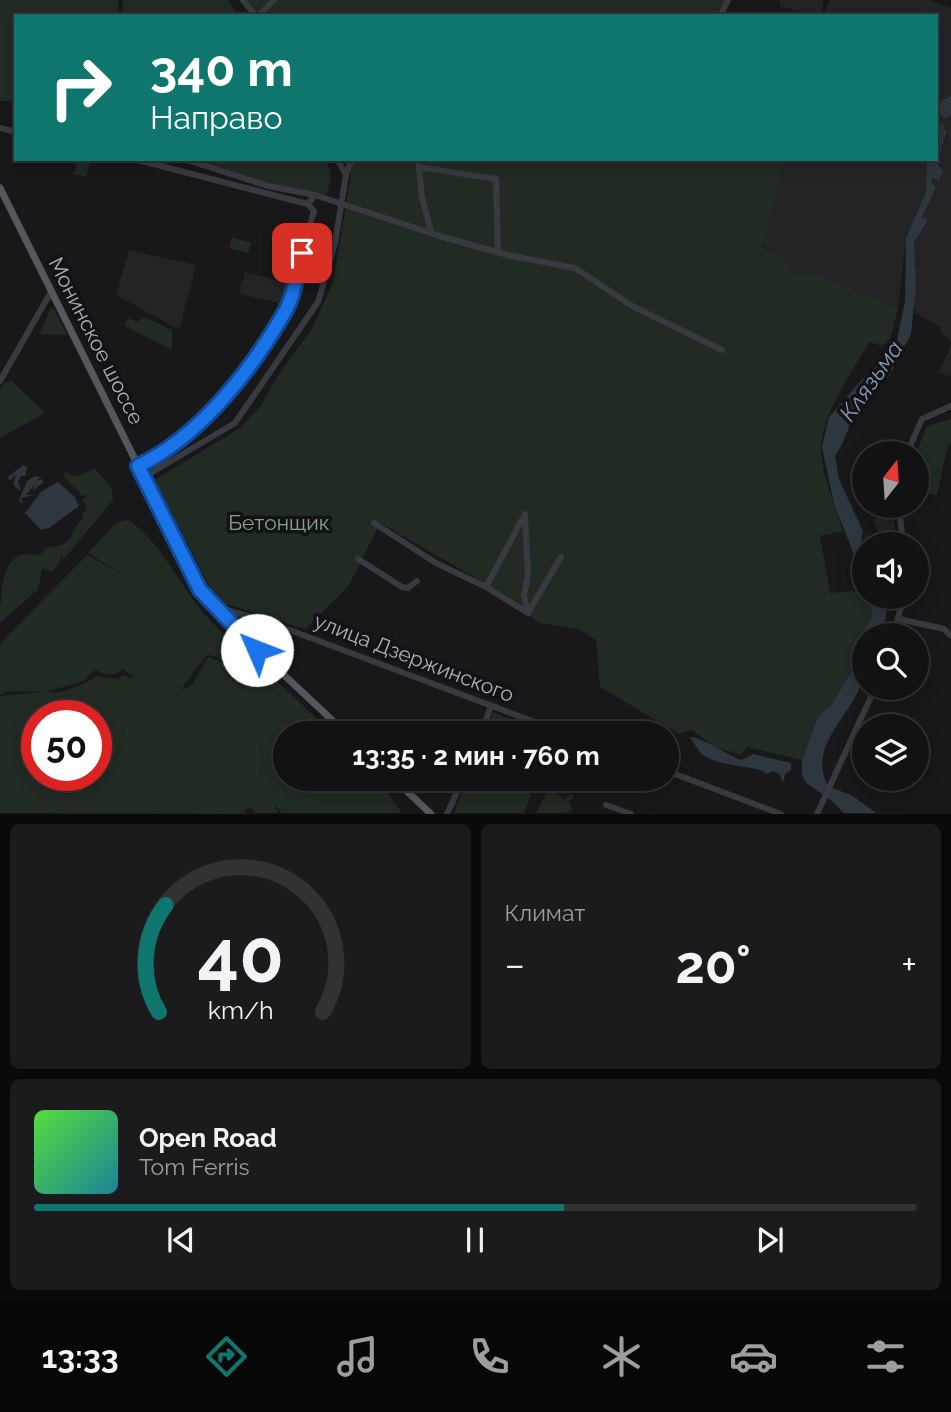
<!DOCTYPE html>
<html lang="ru">
<meta charset="utf-8">
<style>
body{margin:0;font-family:Raleway,sans-serif;background:#1b1b1d;color:#f1f3f6;height:100vh;display:flex;flex-direction:column;font-size:26px;white-space:nowrap}
*{box-sizing:border-box;margin:0}
p{font-size:23px;color:#9c9ea0}
.icon{flex:none;width:38px;height:38px;fill:none;stroke:currentColor;stroke-width:2;stroke-linecap:round;stroke-linejoin:round}
.map{position:relative;height:814px;overflow:hidden}
.side{display:flex;flex-direction:column;gap:10px;padding:10px;background:#0a0a0b;flex:1}
.side>*{flex:none}
.hud{position:absolute;left:14px;top:14px;width:924px;height:147px;border-radius:0px;box-shadow:0 4px 18px #0003,0 0 0 2px #313234;background:#0f766e;color:#fff;overflow:hidden}
.needle{width:46px;rotate:17deg}
.fabs{position:absolute;left:852px;top:441px;display:grid;gap:14px}
.fabs a{display:grid;place-items:center;width:77px;height:77px;border-radius:50%;background:#121214;box-shadow:0 4px 18px #0003,0 0 0 2px #313234;font-size:35px}
.speed{position:absolute;left:21px;top:700px;display:flex;gap:14px;font-size:35px;font-weight:700;text-align:center}
.speed>*{display:grid;place-content:center;width:91px;height:91px;border-radius:50%;background:#121214;box-shadow:0 4px 18px #0003,0 0 0 2px #313234;line-height:1}
.speed .limit{border:10px solid #d22;background:#fff;color:#111}
.pin{position:absolute;display:grid;place-items:center;width:60px;height:60px;color:#fff;margin:-30px;border-radius:14px;box-shadow:0 4px 10px #0006}
.me{position:absolute;width:77px;margin:-38px;rotate:314deg;stroke-linejoin:round;filter:drop-shadow(0 0 5px #0008)}
.turn{display:flex;align-items:center;gap:24px;height:147px;padding:0 21px;font-size:32px}
.turn .icon{width:91px;height:91px;stroke-width:2.5}
.turn b{display:block;font-size:49px;line-height:60px}
.big{font-size:52px;font-weight:700;line-height:1.1}
.side .widget{flex:1;display:flex;flex-direction:column;justify-content:center;gap:10px;min-width:0;padding:0 24px;border-radius:10px;background:#1b1b1d}
.side .dial{align-items:center;gap:0}
.dial svg{height:182px;overflow:visible;fill:none;stroke:#313234;stroke-width:7;stroke-linecap:round;text-anchor:middle}
.dial text{fill:#f1f3f6;stroke:none}
.song{display:flex;align-items:center;gap:21px}
.cover{width:84px;height:84px;border-radius:10px;background:linear-gradient(135deg,hsl(110 70% 55%),hsl(190 70% 35%))}
.played{height:7px;border-radius:4px;background:linear-gradient(90deg,#0f766e 60%,#313234 60%)}
.keys{display:flex;justify-content:space-around;direction:ltr}
.heat{display:flex;justify-content:space-between;align-items:center;font-size:38px;direction:ltr}
.side .tiles{flex:1;display:grid;gap:10px;grid-template-columns:1fr 1fr}
.widget:last-child{grid-column:span 2}
.trip{position:absolute;left:273px;top:721px;width:406px;height:70px;border-radius:35px;background:#121214;box-shadow:0 4px 18px #0003,0 0 0 2px #313234;font-weight:700;line-height:70px;text-align:center}
.tab-bar{display:flex;height:112px;justify-content:space-around;align-items:center;background:#070708;color:#9c9ea0}
.tab-bar .icon{width:49px;height:49px}
.tab-bar .active{color:#0f766e}
.tab-bar b{font-size:32px;color:#f1f3f6}
.map>svg:first-child{display:block}
.built{fill:#242427}
.green{fill:#222a24;fill-rule:evenodd}
.water{fill:#2e363e}
.lines{fill:none;stroke-linecap:round;stroke-linejoin:round}
.minor{stroke:#393a3f;stroke-width:6}
.major{stroke:#55575e;stroke-width:7}
.route-casing{stroke:#114b97;stroke-width:18}
.route{stroke:#1a73e8;stroke-width:12}
.labels{text-anchor:middle;stroke-width:7;stroke-linejoin:round;paint-order:stroke}
.street-label{font-size:21px;fill:#abaeba;stroke:#131315}
.park-label{font-size:21px;fill:#82a486;stroke:#131315}
.water-label{font-size:23px;font-style:italic;fill:#839ab4;stroke:#131315}
</style>
<div class="map">
<svg width="951" height="814" viewBox="0 0 951 814">
<rect width="100%" height="100%" fill="#18181a"/>
<path class="built" d="M780 0H824L820 16H816L780 6Z
M829 0H930L951 8V95L936 105V16H824Z
M937 115 942 119 951 115V342L940 332 941 327 915 313 914 299V244L928 220 922 218 936 189 931 182 933 178 938 181 937 164 947 131 942 129 941 124 936 127Z
M785 159H927L926 192 906 238 898 308 820 275H793L784 259 762 246Z
M129 250 196 265 180 327H174L116 295Z
M245 272 289 283 284 304 239 294Z
M951 344V377L939 372Z
M893 509 896 544H884L873 520Z"/>
<path class="green" d="M0 0H118L119 16H16V101H0Z
M122 0H228L238 16H123Z
M247 0H725L718 16H255Z
M78 159H91L86 177 74 174Z
M192 159H325C334 171 331 182 326 195L257 185Z
M344 159H785L762 247 784 259 793 274 820 275 898 308 890 339 882 346 869 342C852 373 820 415 821 452 823 477 835 506 843 531L820 536 830 593 864 590V597H873L871 621 863 632 862 653 831 706 818 716 802 760 747 747 741 755 715 747 692 730 679 734 600 687 596 640 578 629 539 623 490 586 380 523 348 587 305 629 217 601 155 480 240 428 260 407 279 374 313 327 333 282 351 175Z
M232 237 251 243 248 253 229 248Z
M51 308 54 309 67 335 39 334Z
M144 317 172 330V350L124 326 128 318 137 322Z
M12 381 45 413 0 438V390L4 383Z
M951 419V443L947 448 937 495 917 493 916 453 927 426Z
M94 469 111 486 113 500 64 559 60 556V563L52 572 42 569 38 589 0 623C0 606 0 564 18 556 23 553 34 555 40 555L46 548C79 544 66 534 83 518L82 514 87 509 83 500 88 495 83 496 65 478 62 470 75 477Z
M128 520C161 540 182 591 209 619 247 660 294 692 330 733H285V779H378L402 813H281L274 802 278 813H254L255 811 250 807 244 811 247 814 0 813V696L43 692 8 691 0 695V644L87 555 129 578 88 553 117 522ZM208 654 237 667 208 657 192 685 182 690C183 684 202 662 208 654ZM123 669 133 677 129 679 127 675 121 676 119 679 96 676C87 684 60 695 47 692L83 681 96 669C104 676 115 677 123 669ZM37 716H96V775H37Z
M493 712 548 733H485Z
M468 779H537L524 813H454Z
M544 779H558L552 788 564 800 571 793 574 797 569 801 572 809 566 813H536L546 794 541 787Z"/>
<path class="water" d="M951 95V115L944 119 939 115 936 118V105Z
M941 124 945 126 942 129 947 130 937 164 943 171 939 181 933 178 931 182 936 188 922 217 928 220 914 243 916 287 911 334 888 378 876 382C873 389 870 390 866 395 851 413 848 438 835 456L839 479 863 531 861 541 867 544 864 580 834 504 822 447 829 417 866 375 890 356 896 345 905 301 906 238 926 192 927 159H936V127Z
M23 465 27 467 25 476H21L18 482 21 491 14 486 15 474 11 480 7 478Z
M35 476 41 477 35 482 41 479 44 482 32 491 35 484 26 495H34L21 498 24 506 19 500 27 481Z
M58 482 74 496 79 506 49 528 41 530 25 513 42 491Z
M873 597H885C887 607 888 617 882 627L884 632 882 635H864C864 647 867 662 864 674 857 713 805 744 828 786L853 796 876 813H844L832 801 806 783 802 775V760L818 716 831 706 862 653 863 632 871 620Z
M689 737C703 737 727 755 741 760L753 754 791 763V770L785 774 783 783 780 775 774 771 766 774C760 765 720 768 703 755 698 751 694 742 689 737Z"/>
<g class="lines">
<path class="minor" d="M243 0 256 16
M258 16 274 0
M720 16 728 0
M0 128 16 132
M134 159 308 204 314 211 285 313 224 398 203 419 155 457 138 465
M184 159 268 186 315 195
M337 159 346 175
M418 159 422 197 431 232
M419 167 496 179 498 252
M308 204 315 195 443 237 507 255 575 268 634 307 722 350
M0 381 51 292
M907 453 922 419 951 406
M144 477 235 423 318 302 335 243 346 175 352 159
M899 506 903 544
M525 516 528 576 524 595 528 613
M374 523 436 563 486 587 525 514
M358 559 402 587 408 588 417 581
M486 587 528 613
M212 606 263 620 564 733
M528 613 561 557
M899 619 944 629 951 636
M894 635 903 597
M481 733 491 706
M667 771 781 814
M606 805 631 814
M447 814 463 779
M817 814 875 688"/>
<path class="major" d="M0 188 200 590 223 618 346 733
M394 779 431 814"/>
</g>
<g class="lines">
<g class="route-casing">
<path id="route" d="M257 650 200 590 138 466C199 437 250 372 283 315 294 298 297 273 302 253"/>
</g>
<use href="#route" class="route"/>
</g>
<g class="labels">
<g class="street-label">
<text transform="translate(96 341) rotate(63)" y="7">Монинское шоссе</text>
<text transform="translate(414 658) rotate(21)" y="7">улица Дзержинского</text>
</g>
<g class="park-label">
<text x="279" y="530">Бетонщик</text>
</g>
<g class="water-label">
<text transform="translate(871 381) rotate(-55)" y="8">Клязьма</text>
</g>
</g>
</svg>
<div class="fabs">
<a><svg class="needle" viewBox="-14 -14 28 28"><path d="M0-13l5 13h-10z" fill="#e53935"/><path d="M0 13l5-13h-10z" fill="#9c9ea0"/></svg></a>
<a><svg class="icon" aria-label="sound" viewBox="0 0 24 24"><path d="M4 9h4l5-4v14l-5-4H4zM17 9q2 3 0 6"/></svg></a>
<a><svg class="icon" aria-label="search" viewBox="0 0 24 24"><circle cx="10" cy="10" r="6"/><path d="M15 15l6 6"/></svg></a>
<a><svg class="icon" aria-label="layers" viewBox="0 0 24 24"><path d="M12 4l9 5-9 5-9-5zM3 14l9 5 9-5"/></svg></a>
</div>
<div class="speed"><div class="limit">50</div></div>
<div class="pin" style="left:302px;top:253px;background:#d93025"><svg class="icon" aria-label="arrive" viewBox="0 0 24 24"><path d="M6 21V4h12l-3 4 3 4H6"/></svg></div>
<svg class="me" style="left:257px;top:650px" viewBox="-20 -20 40 40"><circle r="19" fill="#fff"/><path d="M0-13L10 11 0 6-10 11z" fill="#1a73e8"/></svg>
<div class="trip">13:35 · 2 мин · 760 m</div>
<div class="hud">
<div class="turn"><svg class="icon" aria-label="right" viewBox="0 0 24 24"><path d="M7 20v-9h11M14 6l5 5-5 5"/></svg><div><b>340 m</b>Направо</div></div>
</div>
</div>
<section class="side">
<div class="tiles">
<div class="widget dial"><svg viewBox="0 0 100 80">
<path d="M14 69A42 42 0 1 1 86 69"/>
<path d="M14 69A42 42 0 0 1 17 22" stroke="#0f766e"/>
<text x="50" y="56" font-size="32" font-weight="700">40</text>
<text x="50" y="72" font-size="11">km/h</text>
</svg></div>
<div class="widget"><p>Климат</p>
<div class="heat"><a>−</a><b class="big">20°</b><a>+</a></div>
</div>
<div class="widget">
<div class="song"><i class="cover"></i><div><b>Open Road</b><p>Tom Ferris</p></div></div>
<div class="played"></div>
<div class="keys"><svg class="icon" aria-label="previous" viewBox="0 0 24 24"><path d="M18 5L8 12l10 7zM5 5v14"/></svg><svg class="icon" aria-label="pause" viewBox="0 0 24 24"><path d="M8 5v14M16 5v14"/></svg><svg class="icon" aria-label="next" viewBox="0 0 24 24"><path d="M6 5l10 7-10 7zM19 5v14"/></svg></div>
</div>
</div>
</section>
<nav class="tab-bar">
<b>13:33</b>
<svg class="icon active" aria-label="directions" viewBox="0 0 24 24"><path d="M12 3l9 9-9 9-9-9zM9 14v-3h6M13 9l2 2-2 2"/></svg>
<svg class="icon" aria-label="music" viewBox="0 0 24 24"><path d="M9 18V5l10-2v13"/><circle cx="6" cy="18" r="3"/><circle cx="16" cy="16" r="3"/></svg>
<svg class="icon" aria-label="phone" viewBox="0 0 24 24"><path d="M5 4h4l2 5-3 2q2 4 5 5l2-3 5 2v4C11 20 4 13 5 4z"/></svg>
<svg class="icon" aria-label="climate" viewBox="0 0 24 24"><path d="M12 3v18M4 7l16 10M4 17L20 7"/></svg>
<svg class="icon" aria-label="car" viewBox="0 0 24 24"><path d="M5 17H2v-5l4-1 3-4h7l3 4 3 1v5h-3M9 17h6M6 11h13"/><circle cx="7" cy="17" r="2"/><circle cx="17" cy="17" r="2"/></svg>
<svg class="icon" aria-label="filters" viewBox="0 0 24 24"><path d="M4 7h16M4 17h16"/><circle cx="9" cy="7" r="2"/><circle cx="15" cy="17" r="2"/></svg>
</nav>
